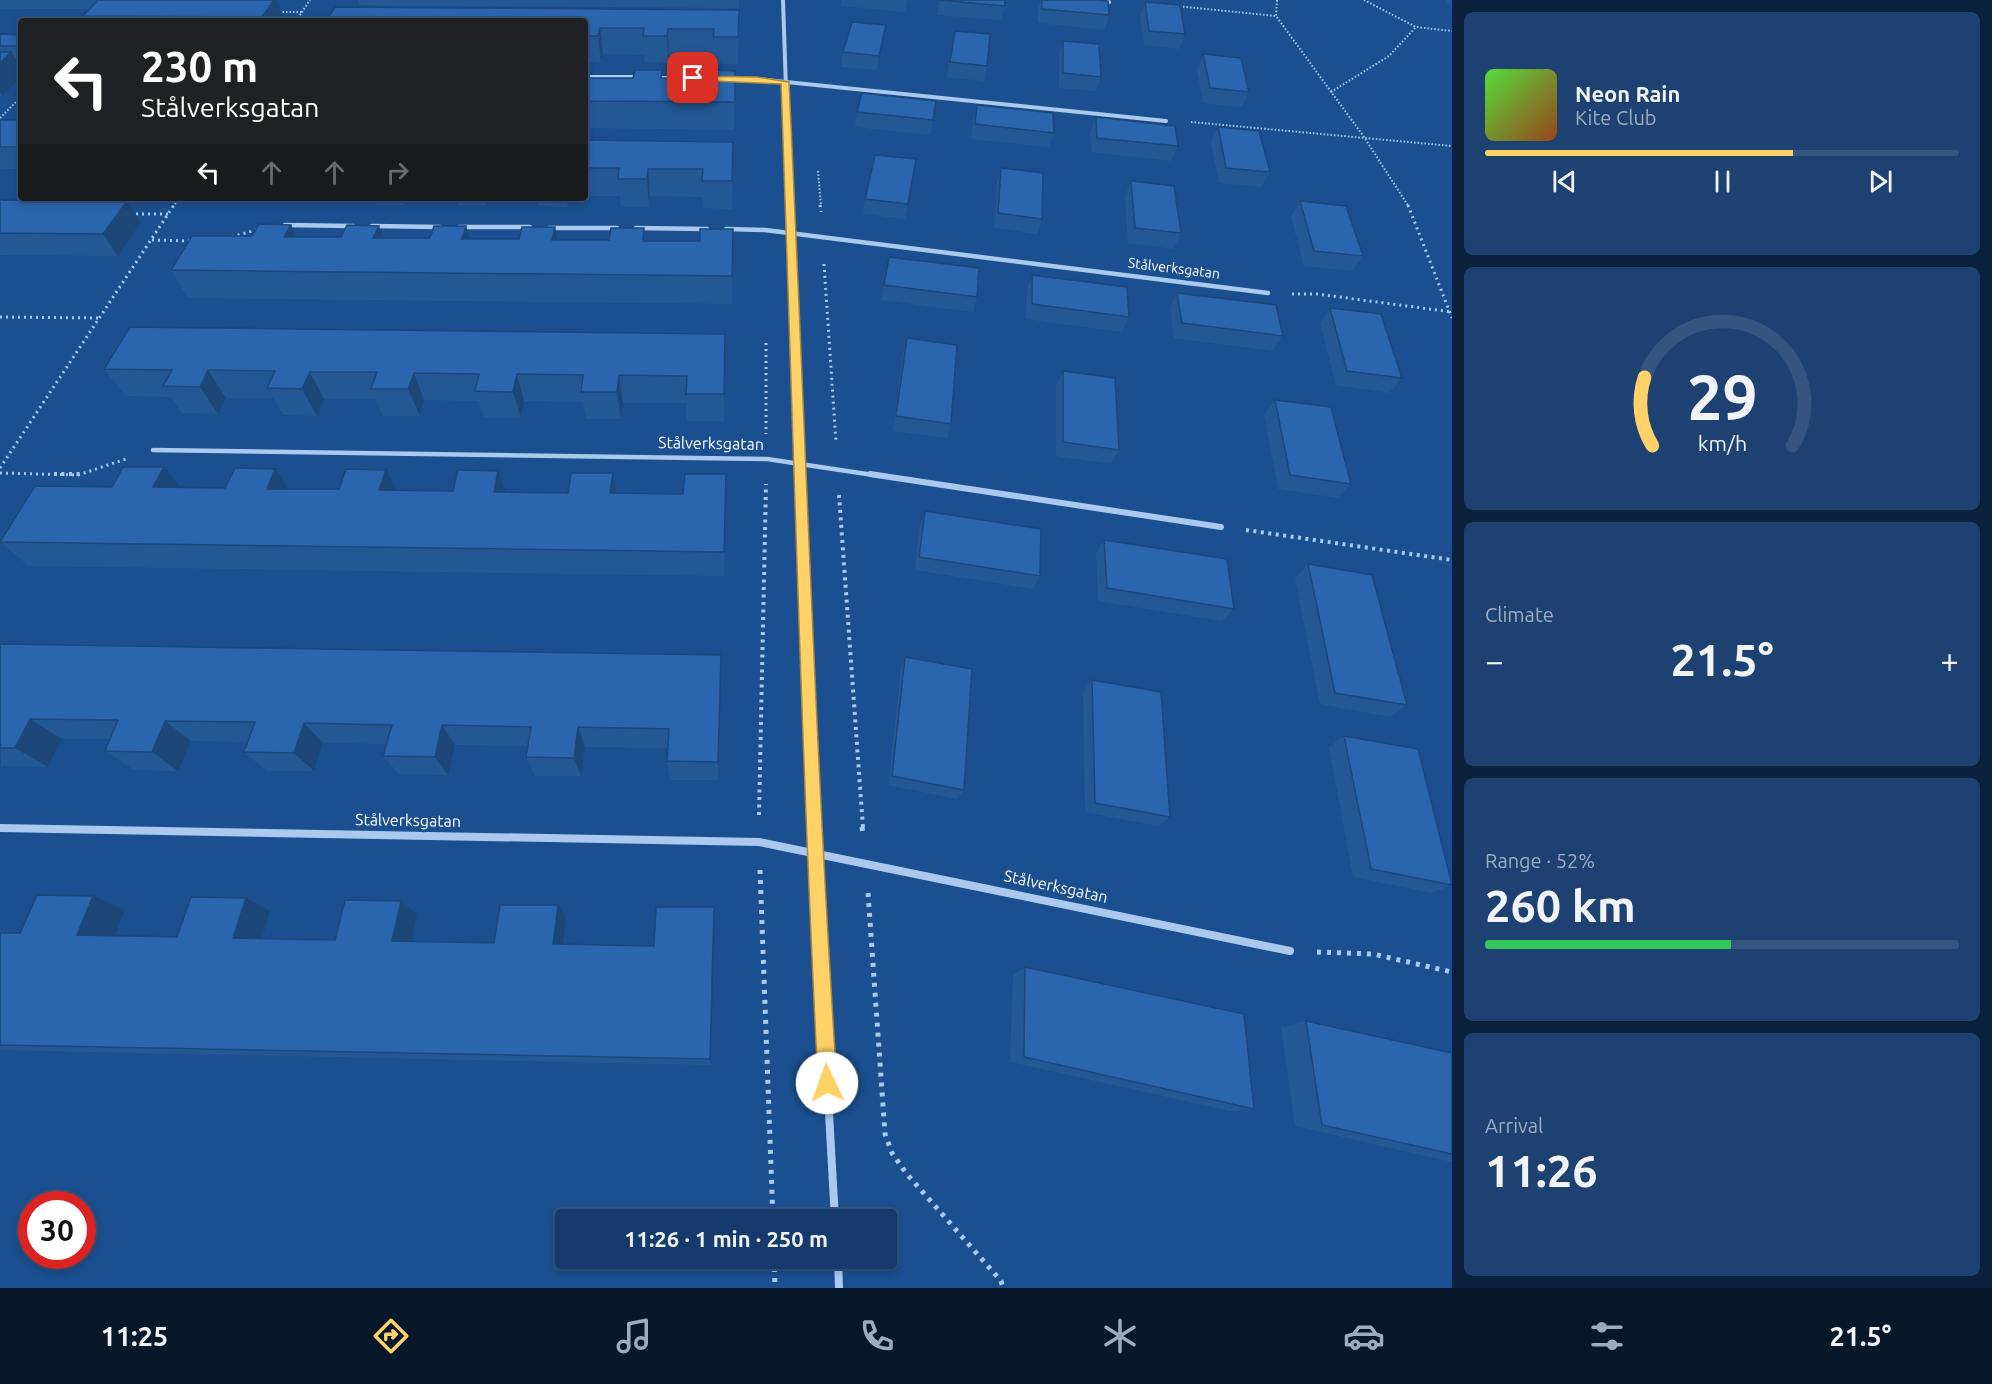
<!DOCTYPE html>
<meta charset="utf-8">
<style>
body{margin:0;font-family:Ubuntu,sans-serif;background:#1d4271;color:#f1f3f6;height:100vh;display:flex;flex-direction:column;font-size:22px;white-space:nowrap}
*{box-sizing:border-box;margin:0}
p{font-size:20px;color:#9dadc1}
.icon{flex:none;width:33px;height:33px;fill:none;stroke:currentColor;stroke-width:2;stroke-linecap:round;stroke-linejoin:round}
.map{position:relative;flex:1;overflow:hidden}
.panel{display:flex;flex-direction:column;gap:12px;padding:12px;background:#0b203b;width:540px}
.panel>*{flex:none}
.banner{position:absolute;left:18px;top:18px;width:570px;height:183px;border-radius:6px;box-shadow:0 3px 9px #0003,0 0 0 2px #33557e;background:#202124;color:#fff;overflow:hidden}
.speed{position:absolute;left:18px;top:1191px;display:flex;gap:12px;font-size:30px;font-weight:700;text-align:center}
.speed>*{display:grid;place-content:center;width:78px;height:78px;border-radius:50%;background:#143b6b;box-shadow:0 3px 9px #0003,0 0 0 2px #33557e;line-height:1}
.speed .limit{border:9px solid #d22;background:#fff;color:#111}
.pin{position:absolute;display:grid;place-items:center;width:51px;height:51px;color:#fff;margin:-26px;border-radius:12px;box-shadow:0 3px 9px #0006}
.me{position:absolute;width:66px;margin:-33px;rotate:357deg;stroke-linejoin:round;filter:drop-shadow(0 0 4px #0008)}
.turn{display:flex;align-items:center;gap:21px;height:126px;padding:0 24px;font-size:27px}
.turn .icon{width:78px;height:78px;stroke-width:2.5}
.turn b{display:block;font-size:42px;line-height:51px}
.lanes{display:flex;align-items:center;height:57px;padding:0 24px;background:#0003;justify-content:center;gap:30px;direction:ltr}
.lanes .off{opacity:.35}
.big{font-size:45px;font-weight:700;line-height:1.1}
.panel .widget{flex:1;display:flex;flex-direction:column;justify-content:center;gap:9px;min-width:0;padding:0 21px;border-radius:9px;background:#1d4271}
.panel .dial{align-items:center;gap:0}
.dial svg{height:156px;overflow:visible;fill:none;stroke:#33557e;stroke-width:7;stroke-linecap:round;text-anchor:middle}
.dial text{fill:#f1f3f6;stroke:none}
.song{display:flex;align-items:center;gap:18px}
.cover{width:72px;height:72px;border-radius:9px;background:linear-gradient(135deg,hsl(110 70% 55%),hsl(20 70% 35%))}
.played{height:6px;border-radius:3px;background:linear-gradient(90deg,#ffd166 65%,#33557e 65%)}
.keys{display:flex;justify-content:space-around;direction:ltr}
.heat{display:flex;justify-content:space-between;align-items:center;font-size:33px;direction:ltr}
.charge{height:9px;border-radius:4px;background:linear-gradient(90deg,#34c759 52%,#33557e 0)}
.trip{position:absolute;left:555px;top:1209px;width:342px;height:60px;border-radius:6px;background:#143b6b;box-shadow:0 3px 9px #0003,0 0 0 2px #33557e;font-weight:700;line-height:60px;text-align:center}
.tab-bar{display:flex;height:96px;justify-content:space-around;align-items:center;background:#08182b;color:#9dadc1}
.tab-bar .icon{width:42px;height:42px}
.tab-bar .selected{color:#ffd166}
.tab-bar b{font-size:27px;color:#f1f3f6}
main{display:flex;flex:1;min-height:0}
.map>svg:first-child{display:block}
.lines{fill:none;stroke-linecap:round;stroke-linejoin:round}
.path-far3{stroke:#a9c9ee;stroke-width:2;stroke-dasharray:1.5 2;stroke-linecap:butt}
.path-far2{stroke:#a9c9ee;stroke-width:3;stroke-dasharray:2 4;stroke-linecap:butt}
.path-far1{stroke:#a9c9ee;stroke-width:4;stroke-dasharray:3 4.5;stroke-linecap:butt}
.path{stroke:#a9c9ee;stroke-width:5;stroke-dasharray:4 6;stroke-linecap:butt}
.minor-far3{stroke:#a9c9ee;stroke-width:4}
.minor-far2{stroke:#a9c9ee;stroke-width:4.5}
.minor-far1{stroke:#a9c9ee;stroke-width:6}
.minor{stroke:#a9c9ee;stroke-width:8}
.wall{fill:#245895}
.shaded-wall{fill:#1d4779}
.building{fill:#2a66ad;stroke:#1d4779;stroke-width:1.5}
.route{fill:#ffd166;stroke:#a68842;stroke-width:1.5}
.labels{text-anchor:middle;stroke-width:6;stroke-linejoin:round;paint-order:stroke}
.far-street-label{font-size:14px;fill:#fff;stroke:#1b4f8f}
.street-label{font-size:16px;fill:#fff;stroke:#1b4f8f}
</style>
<main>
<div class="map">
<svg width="1452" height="1288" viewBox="0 0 1452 1288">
<rect width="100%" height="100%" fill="#1b4f8f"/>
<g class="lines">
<path class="path-far3" d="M1277 0 1276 16 1364 137 1409 207
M1364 0 1416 27 1452 31
M1176 6 1276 16
M279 12H302
M296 21 310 0
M1331 92 1389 56 1416 27
M0 118 21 97
M1191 122 1452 146
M818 171 821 207
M173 207 179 198"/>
<path class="path-far2" d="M820 205 821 212
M1408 205 1452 318
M130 214H168
M232 237 259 229
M152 240 192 241
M824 264 836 442
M1292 294H1317L1452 312
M0 317 99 318
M766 343V434
M0 468 174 205
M0 473 78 475 129 458"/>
<path class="path-far1" d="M54 474H80
M839 495 863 828
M1246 530 1452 560
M759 815 766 484"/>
<path class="path" d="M862 827 863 834
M760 870 773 1220
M868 893 885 1134 892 1153 906 1173 1001 1281 1003 1288
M1317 952 1373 954 1452 972
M774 1258 775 1288"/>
<path class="minor-far3" d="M783 0 790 207
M1085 0 1109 2
M585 77H641
M655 78H713
M727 79H757L1166 121"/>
<path class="minor-far2" d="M790 205 800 476
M285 225 353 226
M372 226 440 227
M459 227H530
M549 228H617
M636 228 707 229
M726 229 765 230 1268 293
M153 450 767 459 880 476"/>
<path class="minor-far1" d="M800 474 813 828
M870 474 1221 527
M0 828H5"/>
<path class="minor" d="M813 827 835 1220
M0 828 759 842 1290 951
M838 1258 839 1288"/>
</g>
<path class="wall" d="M0 0H277L284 18 282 21H86L83 16 89 9H0Z
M358 0H739V8L359 5Z
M842 0H907L905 12 841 6Z
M939 0 1005 6 1001 20 937 15Z
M1041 0H1097L1109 15 1105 30 1038 23V9Z
M1446 0H1452V10Z
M1145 2 1185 34 1179 49 1144 45 1140 16Z
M739 10 738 64H713V56L669 55 668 63 645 62 644 55 603 54 601 62H585V21Z
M886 25 884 39 877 70 841 67 843 52Z
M955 31 987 66 984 81 947 77Z
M0 34 21 35V61H17L2 96H0Z
M1063 41 1101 77 1096 91 1059 88V55Z
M1203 54 1249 92 1242 107 1203 103 1197 69Z
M585 69H588L589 78H633L662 70V78L708 79 735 71 734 130 585 128Z
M977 105 1054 133 1049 147 971 139 973 120Z
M857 112 933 120 930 135 855 127Z
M1096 117 1178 146 1171 161 1092 152 1090 132Z
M0 120H21V169H0Z
M1218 127 1270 172 1261 187 1219 183 1211 142Z
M585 140 733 142 732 209 703 208 702 197 650 196 649 207H621L620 196H585Z
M916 159 905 219 863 214 865 199Z
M1001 168 1042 219 1037 234 994 228 997 183Z
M1131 181 1181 233 1174 249 1128 243 1125 196Z
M293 198H327L325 203H296Z
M375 198H407L404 205H377Z
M456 198H489L487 205H458Z
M537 198H570L568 207 538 206Z
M0 200 141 222 118 256 0 255Z
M1300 201 1363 256 1352 271 1304 266 1291 217Z
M291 225 297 237 430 238 466 226 469 239H519L555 227 557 240 646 241H700L733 229 732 304 188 298 171 270 252 236Z
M889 257 977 297 973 312 881 300Z
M1032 275 1129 317 1122 332 1026 319 1027 290Z
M1177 293 1283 336 1272 351 1174 338 1170 308Z
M1330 308 1402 378 1389 393 1336 385 1320 323Z
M907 338 951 424 947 438 893 431 903 353Z
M725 361 724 421H687L686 403H623L621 419H586L583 402 524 401 521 418H484L478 401 424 400 420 416H383L375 399H324L317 416 283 415 273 398H226L218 414 182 413 171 397 126 396 104 369Z
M1063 371 1119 450 1111 464 1056 456V386Z
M1275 400 1351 484 1338 498 1278 489 1264 414Z
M613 473 616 493 726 500 724 576 29 566 0 542 112 487 568 493Z
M925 511 1040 576 1033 589 915 570 920 525Z
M1104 540 1234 609 1222 621 1098 601 1096 553Z
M1308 564 1407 705 1390 717 1320 704 1295 578Z
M0 644 721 676 718 780H670L667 761 668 748 585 747 581 776H535L526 757 528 746 455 745 448 775 399 774 383 756 386 744 323 743 314 771H267L244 752 248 742 191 741 178 771 134 770 105 751 110 739H62L48 767 1 766Z
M905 657 964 790 957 799 888 785 901 669Z
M1092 680 1170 817 1158 826 1085 812 1083 692Z
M1344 736 1452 885 1432 893 1353 877 1329 747Z
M714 907V920L711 1065 0 1050V933H20L125 910 115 935 177 937 270 911 262 938 335 940 417 914 412 941 494 943 566 918 563 944 654 946Z
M1025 967 1254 1109 1230 1111 1010 1062 1013 975Z
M1306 1021 1452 1053V1162L1295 1126 1281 1027Z"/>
<path class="shaded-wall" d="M274 0H277L284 18 282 21H264L262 17Z
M886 25 884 39 877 70 879 56Z
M600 28 603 54 601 62 598 36Z
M668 29 669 55 668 63 667 36Z
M11 52 21 67V77L2 96 0 92V63Z
M648 169 650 196 649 207 647 179Z
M322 198H327L325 203Z
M402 198H407L404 205Z
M485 198H489L487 205Z
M567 198H570L568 207Z
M127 201 141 222 118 256 103 234Z
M291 225 304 252 284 237Z
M379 226 389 253 373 238Z
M466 226 474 254 462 239Z
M555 227 560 255 552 240Z
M725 334V361L724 421V394Z
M208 370 226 398 218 414 200 387Z
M310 372 324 399 317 416 302 389Z
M414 373 424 400 420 416 408 389Z
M517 374 524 401 521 418 513 392Z
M619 375 623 403 621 419 617 392Z
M164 467 185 493 153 487Z
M275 469 292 495 267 489Z
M386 470 399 495 379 490Z
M498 471 507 497 494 492Z
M613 473 617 499 610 493Z
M721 655V676L718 780V762Z
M30 719 62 739 48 767 15 748Z
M165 721 191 741 178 771 152 752Z
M304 723 323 743 314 771 294 753Z
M442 725 455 745 448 775 435 757Z
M578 727 585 747 581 776 574 758Z
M93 896 125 910 111 946 77 935Z
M246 898 270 911 259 949 233 938Z
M401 901 417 914 410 952 392 941Z
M558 905 566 918 562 955 553 944Z
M714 907V920L711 1065 710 1059Z"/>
<path class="building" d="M98 0H274L262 17 83 16Z
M939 0H1005V6Z
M1042 0H1097L1108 1 1109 15 1042 9Z
M1145 2 1180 5 1185 34 1149 31Z
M335 7 739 10 738 37H713L714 29H668L667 36H643L644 28H600L598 36H585V21H326Z
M852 22 886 25 879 56 843 52Z
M955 31 990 34 987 66 950 62Z
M0 34 21 35V46H0Z
M1063 41 1099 44 1101 77 1063 73Z
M0 52H11L0 63Z
M1203 54 1241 58 1249 92 1210 88Z
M585 69H588L586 78H633L635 70H662L661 78 708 79V70L735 71V102L585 101Z
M862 93 936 101 933 120 857 112Z
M977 105 1053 113 1054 133 975 124Z
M1096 117 1175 126 1178 146 1097 138Z
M0 120H21V147H0Z
M1218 127 1259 131 1270 172 1226 168Z
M585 140 733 142 732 181H702L703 169H648L647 179H618L619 168H585Z
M875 155 916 159 908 204 865 199Z
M1001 168 1043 173 1042 219 998 213Z
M1131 181 1174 186 1181 233 1135 228Z
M0 200 127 201 103 234 0 233Z
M1300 201 1346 206 1363 256 1314 251Z
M259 224 291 225 284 237H341L347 225 379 226 373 238H430L434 226H466L462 239H519L522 227H555L552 240H609L611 228H644L643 241H700V229H733L732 276 171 270 192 236H252Z
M889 257 979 268 977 297 884 285Z
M1032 275 1127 287 1129 317 1032 304Z
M1177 293 1276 305 1283 336 1182 323Z
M1330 308 1381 314 1402 378 1347 371Z
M130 327 725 334 724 394H686L687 376 619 375 617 392H581L583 375 517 374 513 392 475 391 479 374 414 373 408 389H371L377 372H310L302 389 267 388 275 371 208 370 200 387 163 386 172 370 104 369Z
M907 338 957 345 951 424 896 416Z
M1063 371 1115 378 1119 450 1063 442Z
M1275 400 1331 407 1351 484 1290 475Z
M123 467H164L153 487 225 488 235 468 275 469 267 489H339L346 469 386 470 379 490 453 491 458 470 498 471 494 492 568 493 571 473H613L610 493 683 494 685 474H726L724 552 0 542 35 486 112 487Z
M925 511 1041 529 1040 576 919 557Z
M1104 540 1227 559 1234 609 1107 588Z
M1308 564 1372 575 1407 705 1335 693Z
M0 644 721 655 718 762 667 761 669 729 578 727 574 758 526 757 531 727 442 725 435 757 383 756 392 725 304 723 294 753 244 752 255 722 165 721 152 752 105 751 118 720 30 719 15 748H0Z
M905 657 972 669 964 790 892 776Z
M1092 680 1161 692 1170 817 1095 803Z
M1344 736 1418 749 1452 885 1371 869Z
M37 895 93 896 77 935 177 937 191 897 246 898 233 938 335 940 345 900 401 901 392 941 494 943 500 905H558L553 944 654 946 656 907H714L710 1059 0 1045V933H20Z
M1025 967 1244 1014 1254 1109 1024 1057Z
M1306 1021 1452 1053V1154L1322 1125Z"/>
<path class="route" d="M693 76 757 77 789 82C805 416 815 750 837 1083L834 1089 827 1092 821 1089 818 1083C801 750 793 417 781 84L690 80 689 78Z"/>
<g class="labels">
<g class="far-street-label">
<text transform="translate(1174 268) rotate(7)" y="5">Stålverksgatan</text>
</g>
<g class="street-label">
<text transform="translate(711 443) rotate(1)" y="6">Stålverksgatan</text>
<text transform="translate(408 820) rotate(1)" y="6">Stålverksgatan</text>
<text transform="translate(1056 886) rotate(12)" y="6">Stålverksgatan</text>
</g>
</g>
</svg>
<div class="speed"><div class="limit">30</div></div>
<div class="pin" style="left:693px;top:78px;background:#d93025"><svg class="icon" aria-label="arrive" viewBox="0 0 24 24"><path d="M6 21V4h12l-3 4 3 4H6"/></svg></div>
<svg class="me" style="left:827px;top:1083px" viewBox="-20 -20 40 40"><circle r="19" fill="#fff"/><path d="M0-13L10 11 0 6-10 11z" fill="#ffd166"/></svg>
<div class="trip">11:26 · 1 min · 250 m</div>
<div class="banner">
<div class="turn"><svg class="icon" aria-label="left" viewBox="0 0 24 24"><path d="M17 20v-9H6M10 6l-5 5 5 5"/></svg><div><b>230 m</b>Stålverksgatan</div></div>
<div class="lanes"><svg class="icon" aria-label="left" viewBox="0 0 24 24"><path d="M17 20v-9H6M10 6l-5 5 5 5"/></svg><svg class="icon off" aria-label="ahead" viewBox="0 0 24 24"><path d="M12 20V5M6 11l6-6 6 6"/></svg><svg class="icon off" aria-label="ahead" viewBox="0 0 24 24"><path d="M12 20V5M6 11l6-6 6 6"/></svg><svg class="icon off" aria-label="right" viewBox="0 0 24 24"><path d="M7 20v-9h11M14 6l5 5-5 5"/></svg></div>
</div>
</div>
<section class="panel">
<div class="widget">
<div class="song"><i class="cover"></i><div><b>Neon Rain</b><p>Kite Club</p></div></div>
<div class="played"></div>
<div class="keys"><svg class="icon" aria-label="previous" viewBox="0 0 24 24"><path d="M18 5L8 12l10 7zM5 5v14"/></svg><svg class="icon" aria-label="pause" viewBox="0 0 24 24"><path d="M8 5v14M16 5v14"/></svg><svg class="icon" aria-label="next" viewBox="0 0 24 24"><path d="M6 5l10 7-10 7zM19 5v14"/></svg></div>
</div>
<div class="widget dial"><svg viewBox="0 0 100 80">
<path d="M14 69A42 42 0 1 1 86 69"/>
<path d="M14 69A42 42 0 0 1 10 34" stroke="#ffd166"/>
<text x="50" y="56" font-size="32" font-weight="700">29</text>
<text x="50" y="72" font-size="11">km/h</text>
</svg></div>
<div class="widget"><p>Climate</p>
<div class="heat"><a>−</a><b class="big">21.5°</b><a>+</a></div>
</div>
<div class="widget"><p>Range · 52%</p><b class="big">260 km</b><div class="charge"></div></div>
<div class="widget"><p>Arrival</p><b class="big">11:26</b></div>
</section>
</main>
<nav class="tab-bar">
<b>11:25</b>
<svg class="icon selected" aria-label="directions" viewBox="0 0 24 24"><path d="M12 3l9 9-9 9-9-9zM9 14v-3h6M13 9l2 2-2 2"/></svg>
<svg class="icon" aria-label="music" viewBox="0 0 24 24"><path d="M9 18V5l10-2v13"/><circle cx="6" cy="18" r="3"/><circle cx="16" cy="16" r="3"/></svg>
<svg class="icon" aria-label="phone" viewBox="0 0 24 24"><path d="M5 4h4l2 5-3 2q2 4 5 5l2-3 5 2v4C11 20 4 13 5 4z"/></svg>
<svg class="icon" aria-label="climate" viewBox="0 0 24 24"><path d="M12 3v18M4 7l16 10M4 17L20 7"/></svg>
<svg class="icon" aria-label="car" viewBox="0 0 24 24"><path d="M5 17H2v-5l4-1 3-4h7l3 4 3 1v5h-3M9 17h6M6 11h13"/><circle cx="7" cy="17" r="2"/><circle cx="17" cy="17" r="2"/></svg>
<svg class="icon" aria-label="filters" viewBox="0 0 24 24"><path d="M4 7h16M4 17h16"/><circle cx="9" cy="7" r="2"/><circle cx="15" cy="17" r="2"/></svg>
<b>21.5°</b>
</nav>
